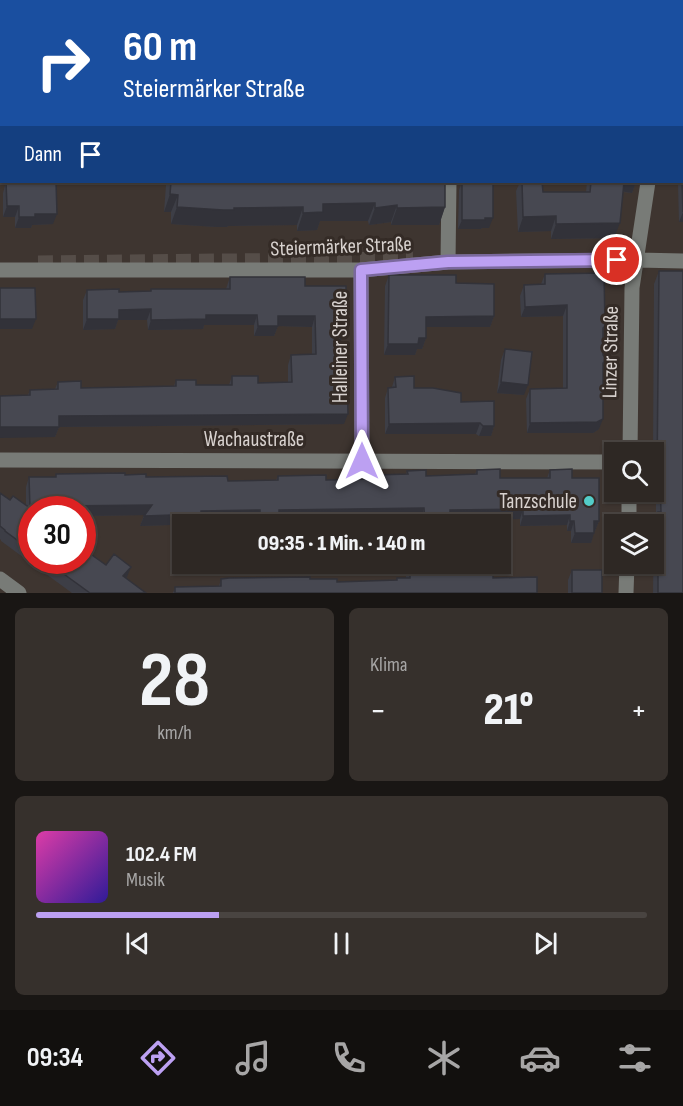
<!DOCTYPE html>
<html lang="de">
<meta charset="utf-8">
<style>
body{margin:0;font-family:"Sofia Sans Condensed",sans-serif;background:#36302c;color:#f1f3f6;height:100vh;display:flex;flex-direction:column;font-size:22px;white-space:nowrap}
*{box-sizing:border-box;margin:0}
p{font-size:20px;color:#a7a6a6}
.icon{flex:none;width:33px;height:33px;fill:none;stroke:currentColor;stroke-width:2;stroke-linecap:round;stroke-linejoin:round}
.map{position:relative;height:593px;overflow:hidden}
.details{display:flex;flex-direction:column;gap:15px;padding:15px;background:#191614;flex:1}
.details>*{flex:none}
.top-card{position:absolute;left:0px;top:0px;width:684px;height:183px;box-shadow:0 2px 4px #0004,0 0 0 2px #494441;background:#1a4fa0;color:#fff;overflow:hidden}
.fabs{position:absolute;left:604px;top:442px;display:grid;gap:12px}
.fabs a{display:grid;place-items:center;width:60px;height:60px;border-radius:0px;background:#2e2824;box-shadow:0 2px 4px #0004,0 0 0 2px #494441;font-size:30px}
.speed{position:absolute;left:18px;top:496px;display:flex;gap:12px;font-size:30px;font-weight:700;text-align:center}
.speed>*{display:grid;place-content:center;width:78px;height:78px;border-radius:50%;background:#2e2824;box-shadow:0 2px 4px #0004,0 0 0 2px #494441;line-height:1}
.speed .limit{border:9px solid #d22;background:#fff;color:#111}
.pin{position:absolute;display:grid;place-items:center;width:51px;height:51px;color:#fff;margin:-26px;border:3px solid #fff;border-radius:50%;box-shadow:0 2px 6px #0007}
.me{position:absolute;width:66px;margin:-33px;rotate:0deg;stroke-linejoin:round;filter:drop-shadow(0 0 4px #0008)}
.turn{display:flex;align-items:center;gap:21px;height:126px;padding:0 24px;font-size:27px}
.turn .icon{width:78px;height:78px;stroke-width:2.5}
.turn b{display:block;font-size:42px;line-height:51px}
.then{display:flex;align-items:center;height:57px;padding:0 24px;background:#0003;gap:12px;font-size:22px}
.big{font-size:45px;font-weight:800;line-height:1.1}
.details .widget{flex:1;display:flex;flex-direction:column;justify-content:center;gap:9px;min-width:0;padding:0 21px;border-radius:9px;background:#36302c}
.details .dial{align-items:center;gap:0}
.dial b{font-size:78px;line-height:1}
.song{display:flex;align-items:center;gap:18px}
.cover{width:72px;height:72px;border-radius:9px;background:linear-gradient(135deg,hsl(320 70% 55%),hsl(250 70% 35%))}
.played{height:6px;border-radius:3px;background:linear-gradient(90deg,#bca0f2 30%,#494441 30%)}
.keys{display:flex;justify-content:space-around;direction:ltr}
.heat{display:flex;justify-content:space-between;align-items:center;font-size:33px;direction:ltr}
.details .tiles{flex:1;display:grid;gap:15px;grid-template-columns:1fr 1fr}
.widget:last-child{grid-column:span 2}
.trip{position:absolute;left:172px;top:514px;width:339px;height:60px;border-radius:0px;background:#2e2824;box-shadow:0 2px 4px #0004,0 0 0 2px #494441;font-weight:800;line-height:60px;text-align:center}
.tabs{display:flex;height:96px;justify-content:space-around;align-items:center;background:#12100e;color:#a7a6a6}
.tabs .icon{width:42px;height:42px}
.tabs .active{color:#bca0f2}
.tabs b{font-size:27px;color:#f1f3f6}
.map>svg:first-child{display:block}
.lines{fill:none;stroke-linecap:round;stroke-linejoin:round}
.major-tunnel{stroke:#554d48;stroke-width:15;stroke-dasharray:15 8;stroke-linecap:butt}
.minor{stroke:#787b77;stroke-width:15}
.wall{fill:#3d3e46}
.shaded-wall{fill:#323239}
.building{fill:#474851;stroke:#323239;stroke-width:1.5}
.route-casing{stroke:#7a689d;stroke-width:15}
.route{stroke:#bca0f2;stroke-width:10}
.poi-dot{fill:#53cdc9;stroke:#342b26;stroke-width:2}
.labels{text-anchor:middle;stroke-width:6;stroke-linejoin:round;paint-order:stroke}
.street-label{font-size:21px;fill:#d8d2cf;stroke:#342b26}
.poi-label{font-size:21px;fill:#d8d2cf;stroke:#342b26;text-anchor:end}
</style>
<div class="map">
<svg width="683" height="593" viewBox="0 0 683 593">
<rect width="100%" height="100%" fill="#3e3530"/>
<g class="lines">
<path class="major-tunnel" d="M38 263 413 259"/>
<path class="minor" d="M672 2V0
M0 70H2
M448 262 449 182
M0 270H361L448 262 637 260 683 261
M361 270 362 461
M630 453 632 288 648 182
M0 460 615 462
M629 525V492
M0 579 19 593
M626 593 627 564"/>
</g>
<path class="wall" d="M683 146V222H679L678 184V182H682Z
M6 182H56L53 224 32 225 31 228H15V217H3V193Z
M167 182H445V207L439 225H391V222L369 225 368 221H320L317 230 297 231V225L228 226 227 227H217L171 224V212H164L166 185Z
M462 182 489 228H482L481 229H458L459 190Z
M520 182H542L543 192H586L587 182H636L632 193 623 192 614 238 551 239V231L518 232 516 191Z
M659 271 683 593H653L654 525H653L656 516V489H654V453H653L654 284Z
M545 274 605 326 603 330V370L599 429 593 433H527L526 399 530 389 563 388V316L521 317 520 296 524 285 541 284Z
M389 275 456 283 494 316 490 327H426V338L422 349H417L415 355H384L385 286Z
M230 277 305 286 343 327H340L341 373 344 424 59 427 55 437 28 395 30 390 55 389 58 382 81 388 174 386 176 380 196 385H229L232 376 258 383 288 382V365L291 355 312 354V327L278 326 274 336H254V325H204L203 329 148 330 147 320H118L115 329 83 330V300L87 290 119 292 150 291 151 289H226Z
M505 349 524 395 497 393 501 360Z
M395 377 414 388 461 402 494 426 491 436H479L476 434H385V398L388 388 392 387Z
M477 470 500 478H547L550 470 572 478 599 521 595 531H594L591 543H571V531H567V525L520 526V519L450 520V525H421V518L278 520 276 525H257V520L199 521 198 524 140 526 144 515 82 516V510H32V561H82L106 565 127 577 126 578 146 593H72L1 541V540L0 539V493L10 500 26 505V487L29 477H55L56 474 125 475 228 481 276 480 278 476 326 480 375 479 376 475 406 474 407 471 426 476 475 474Z
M406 564H493V578L537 593H173L175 587 219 586 221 579H310L337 582 397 580V578H406Z
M572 570 602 593H568V580Z"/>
<path class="shaded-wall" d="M623 182H636L632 193 620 191Z
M170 194 178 195 171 212H164Z
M375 203 368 221H320L317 230 297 231 303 213 323 204Z
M397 205 391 222 369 225 375 208Z
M7 206H19L15 217H3Z
M177 207 234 208 303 207 297 225 228 226 227 227H217L171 224Z
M445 207 439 225H391L397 208Z
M683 212V222H679Z
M35 214H57L53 224 32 225 31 228H15L19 217Z
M556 216 551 231 518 232 523 217Z
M485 218H493L489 228H482L481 229H458L462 220Z
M620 223 614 238 551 239 556 224Z
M567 305 563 316 521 317 525 307Z
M151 309 147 320H118L115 329 83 330 87 319 119 310Z
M206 315H257L254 325H204L203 329 148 330 151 320Z
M278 316H315L312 327 278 326 274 336H254L258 326Z
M494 316 490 327H422L426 317Z
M340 317H346L343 327H336Z
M0 319H36L32 329H0Z
M419 338H426L422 349H417L415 355H384L388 344Z
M501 382 528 385 524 395 497 393Z
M348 414 344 424 55 427 59 416Z
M603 419 599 429 593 433H527L530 423Z
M480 423 476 434H385L389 424Z
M483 426H494L491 436H479Z
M0 427H59L55 437 0 438Z
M657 476H660L656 489H654V485Z
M152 505 149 515 82 516V510H60L61 506Z
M424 508 421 518 278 520 276 525H257L260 517 279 510Z
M523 509 520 519 446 520 450 510Z
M260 510 257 520 199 521 198 524 140 526 144 516 201 511Z
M570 515 567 525 520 526 523 516Z
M570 521H574L571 531H567Z
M594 521H599L595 531H591Z
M88 527 85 537 82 540V535Z
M575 533H594L591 543H571Z
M131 567 127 577 120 586 123 576Z"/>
<path class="building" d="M156 0H191V2H156Z
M335 0H363V2H335Z
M388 0H643V2H377Z
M2 77V104H0V78Z
M683 167V212L682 182Z
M6 182H56L57 214H35V217H19V206H7Z
M171 182H445V207L397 208V205L375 208V203L323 204V212L303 213V207L234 208V210H223L177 207 178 195 170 194Z
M462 182H493V218H485V220H462Z
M522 182H542L543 192H590L591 182H624L620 223 556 224V216L523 217Z
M659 271H683V593H658V512H661L660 476H657Z
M604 273 605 326 603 328V355L607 359 603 363V419L597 422 530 423V389L567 388V305L525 307 524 285 545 284V274Z
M389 275H456V283L494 284V316L426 317V338H419L418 344H388Z
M230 277H305V286H346V317H340L341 373H347L348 414 59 416V427H0V396L30 395V390L58 389V382L81 381V388L176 386V380H196V385H232V376H258V383L292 382 291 355 316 354 315 316H278V326H258L257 315H206V319L151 320V309L119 310V319H87V290L119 289V292L151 291V289H230Z
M0 288H35L36 319H0Z
M505 349 532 352 528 385 501 382Z
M414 376V388H433L461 393V402L494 401V426H483L480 423 389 424 388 388 396 387 395 377Z
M500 469V478H550V470L572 469V478H599V521H594V533H575L574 521H570V515L523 516V509L450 510V525H425L424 508 279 510V516L260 517V510L201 511V514L144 516 152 505 61 506 66 510H32V551L5 531V530L0 526V493L10 500 13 496 30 508 29 477H56V474L125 473V475L146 474V477L227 476 228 481 278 480V476L326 475V480L376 479V475L408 474 407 471 426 470V476L477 474V470Z
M82 523 88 527 82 535Z
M82 548 106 565 114 554 131 567 123 576 146 593H90L46 561H82Z
M410 564H493V578L537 577V593H175V587L221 586V579L229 578 310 577V579H337V582L397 580V578H410Z
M572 570H602V593H572Z"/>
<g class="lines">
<g class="route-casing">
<path id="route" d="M362 461 361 270 448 262 617 260"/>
</g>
<use href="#route" class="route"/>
</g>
<circle class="poi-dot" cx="589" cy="501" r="6"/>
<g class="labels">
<g class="street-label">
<text transform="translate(341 246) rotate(-2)" y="7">Steiermärker Straße</text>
<text transform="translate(340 347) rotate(-90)" y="7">Halleiner Straße</text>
<text transform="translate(610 352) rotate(-89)" y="7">Linzer Straße</text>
<text x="254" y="446">Wachaustraße</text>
</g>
<g class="poi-label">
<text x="577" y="508">Tanzschule</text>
</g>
</g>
</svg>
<div class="fabs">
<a><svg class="icon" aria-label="search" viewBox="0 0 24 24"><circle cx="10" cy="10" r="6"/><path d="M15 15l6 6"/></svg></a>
<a><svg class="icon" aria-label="layers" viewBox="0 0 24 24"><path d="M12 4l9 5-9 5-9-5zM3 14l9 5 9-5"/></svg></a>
</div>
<div class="speed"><div class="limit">30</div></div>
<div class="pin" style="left:617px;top:260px;background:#d93025"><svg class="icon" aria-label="arrive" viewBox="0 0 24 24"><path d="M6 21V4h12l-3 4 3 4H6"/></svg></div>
<svg class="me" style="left:362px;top:461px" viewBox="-20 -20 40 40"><path d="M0-17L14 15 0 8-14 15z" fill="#bca0f2" stroke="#fff" stroke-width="4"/></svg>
<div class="trip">09:35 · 1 Min. · 140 m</div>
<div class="top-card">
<div class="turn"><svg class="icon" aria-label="right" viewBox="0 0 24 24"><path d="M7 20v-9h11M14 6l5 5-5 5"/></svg><div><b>60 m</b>Steiermärker Straße</div></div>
<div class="then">Dann<svg class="icon" aria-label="arrive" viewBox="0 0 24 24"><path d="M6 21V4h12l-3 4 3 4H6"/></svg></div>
</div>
</div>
<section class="details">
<div class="tiles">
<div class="widget dial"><b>28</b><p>km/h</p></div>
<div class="widget"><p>Klima</p>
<div class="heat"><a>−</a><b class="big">21°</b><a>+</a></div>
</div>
<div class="widget">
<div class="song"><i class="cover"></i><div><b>102.4 FM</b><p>Musik</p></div></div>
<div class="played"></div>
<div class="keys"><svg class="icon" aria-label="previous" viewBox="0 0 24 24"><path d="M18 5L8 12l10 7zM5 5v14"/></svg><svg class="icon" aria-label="pause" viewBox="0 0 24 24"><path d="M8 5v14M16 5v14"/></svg><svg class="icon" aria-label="next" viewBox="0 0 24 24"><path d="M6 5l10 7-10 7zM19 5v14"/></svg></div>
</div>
</div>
</section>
<nav class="tabs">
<b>09:34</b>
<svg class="icon active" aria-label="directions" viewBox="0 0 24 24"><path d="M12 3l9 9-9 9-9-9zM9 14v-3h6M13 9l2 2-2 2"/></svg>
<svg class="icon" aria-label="music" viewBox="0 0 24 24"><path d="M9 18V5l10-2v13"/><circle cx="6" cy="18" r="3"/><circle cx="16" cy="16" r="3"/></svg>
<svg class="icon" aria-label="phone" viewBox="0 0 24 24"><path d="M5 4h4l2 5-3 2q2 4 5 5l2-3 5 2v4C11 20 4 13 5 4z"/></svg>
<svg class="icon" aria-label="climate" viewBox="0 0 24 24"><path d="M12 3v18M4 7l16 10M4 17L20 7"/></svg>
<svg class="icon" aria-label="car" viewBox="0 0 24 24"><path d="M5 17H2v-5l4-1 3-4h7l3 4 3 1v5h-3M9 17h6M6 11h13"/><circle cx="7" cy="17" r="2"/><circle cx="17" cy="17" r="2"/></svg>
<svg class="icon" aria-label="filters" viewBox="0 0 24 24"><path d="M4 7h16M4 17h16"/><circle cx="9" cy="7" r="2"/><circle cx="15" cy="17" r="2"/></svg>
</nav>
